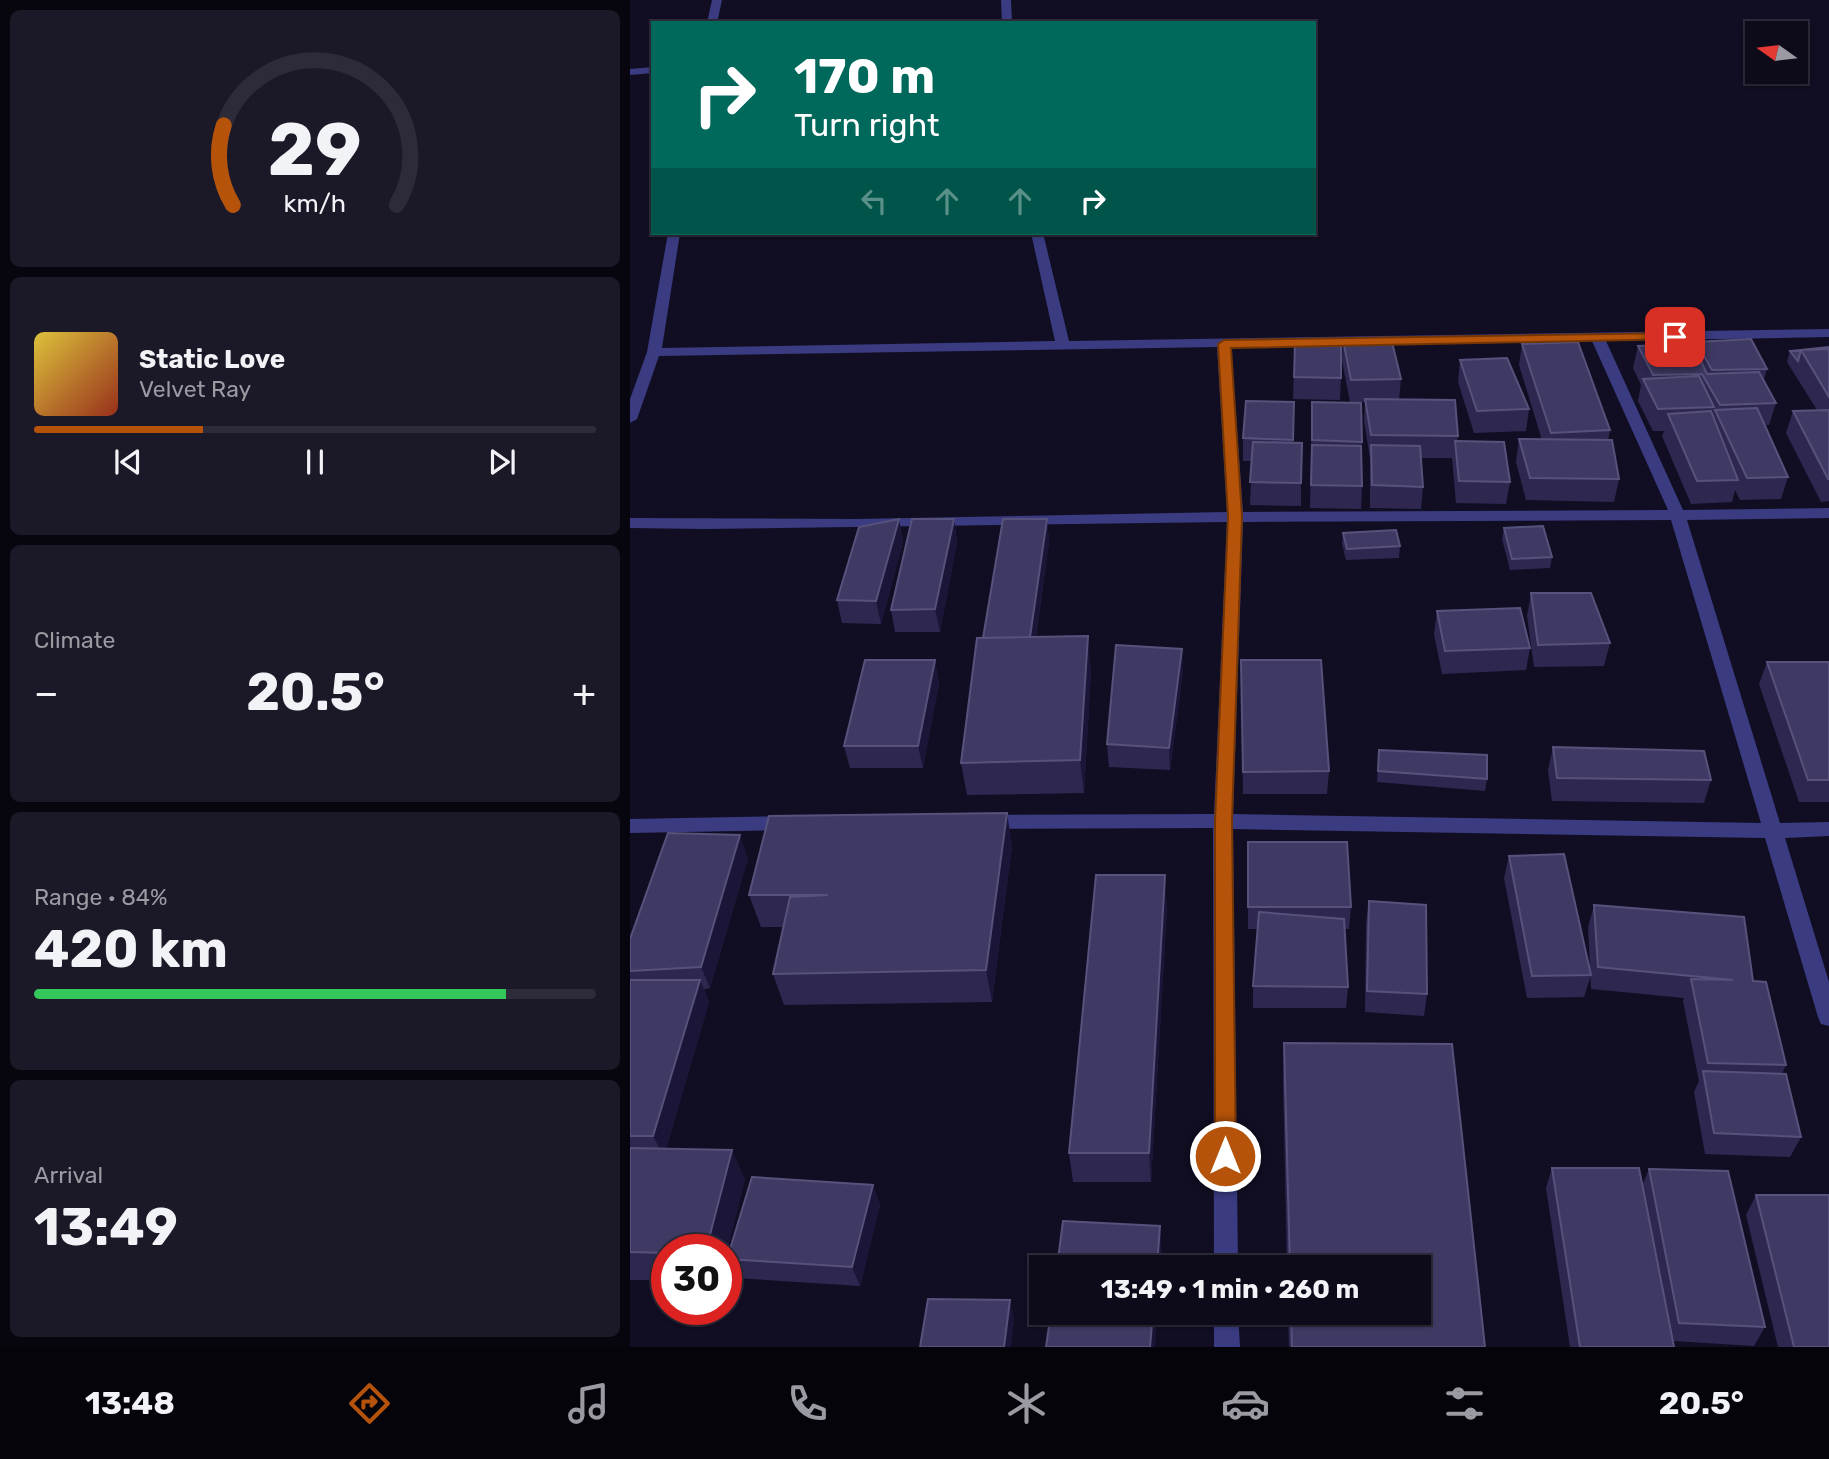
<!DOCTYPE html>
<meta charset="utf-8">
<style>
body{margin:0;font-family:Rubik,sans-serif;background:#1b1827;color:#f1f3f6;height:100vh;display:flex;flex-direction:column;font-size:26px;white-space:nowrap}
*{box-sizing:border-box;margin:0}
p{font-size:23px;color:#9a9aa2}
.icon{flex:none;width:38px;height:38px;fill:none;stroke:currentColor;stroke-width:2;stroke-linecap:round;stroke-linejoin:round}
.map{position:relative;flex:1;overflow:hidden}
.sheet{display:flex;flex-direction:column;gap:10px;padding:10px;background:#07060e;width:630px}
.sheet>*{flex:none}
.guide{position:absolute;left:21px;top:21px;width:665px;height:214px;border-radius:0px;box-shadow:0 2px 5px #0004,0 0 0 2px #2d2b39;background:#00695c;color:#fff;overflow:hidden}
.needle{width:46px;rotate:284deg}
.fabs{position:absolute;left:1115px;top:21px;display:grid;gap:14px}
.fabs a{display:grid;place-items:center;width:63px;height:63px;border-radius:0px;background:#0d0a1a;box-shadow:0 2px 5px #0004,0 0 0 2px #2d2b39;font-size:35px}
.speed{position:absolute;left:21px;top:1234px;display:flex;gap:14px;font-size:35px;font-weight:700;text-align:center}
.speed>*{display:grid;place-content:center;width:91px;height:91px;border-radius:50%;background:#0d0a1a;box-shadow:0 2px 5px #0004,0 0 0 2px #2d2b39;line-height:1}
.speed .limit{border:10px solid #d22;background:#fff;color:#111}
.pin{position:absolute;display:grid;place-items:center;width:60px;height:60px;color:#fff;margin:-30px;border-radius:14px;box-shadow:0 4px 10px #0006}
.me{position:absolute;width:77px;margin:-38px;rotate:0deg;stroke-linejoin:round;filter:drop-shadow(0 0 5px #0008)}
.turn{display:flex;align-items:center;gap:24px;height:147px;padding:0 28px;font-size:32px}
.turn .icon{width:91px;height:91px;stroke-width:2.5}
.turn b{display:block;font-size:49px;line-height:60px}
.lanes{display:flex;align-items:center;height:66px;padding:0 28px;background:#0003;justify-content:center;gap:35px;direction:ltr}
.lanes .off{opacity:.35}
.big{font-size:52px;font-weight:700;line-height:1.1}
.sheet .tile{flex:1;display:flex;flex-direction:column;justify-content:center;gap:10px;min-width:0;padding:0 24px;border-radius:10px;background:#1b1827}
.sheet .dial{align-items:center;gap:0}
.dial svg{height:182px;overflow:visible;fill:none;stroke:#2d2b39;stroke-width:7;stroke-linecap:round;text-anchor:middle}
.dial text{fill:#f1f3f6;stroke:none}
.song{display:flex;align-items:center;gap:21px}
.cover{width:84px;height:84px;border-radius:10px;background:linear-gradient(135deg,hsl(50 70% 55%),hsl(10 70% 35%))}
.played{height:7px;border-radius:4px;background:linear-gradient(90deg,#b45309 30%,#2d2b39 30%)}
.keys{display:flex;justify-content:space-around;direction:ltr}
.heat{display:flex;justify-content:space-between;align-items:center;font-size:38px;direction:ltr}
.charge{height:10px;border-radius:5px;background:linear-gradient(90deg,#34c759 84%,#2d2b39 0)}
.trip{position:absolute;left:399px;top:1255px;width:402px;height:70px;border-radius:0px;background:#0d0a1a;box-shadow:0 2px 5px #0004,0 0 0 2px #2d2b39;font-weight:700;line-height:70px;text-align:center}
.dock{display:flex;height:112px;justify-content:space-around;align-items:center;background:#05040a;color:#9a9aa2}
.dock .icon{width:49px;height:49px}
.dock .active{color:#b45309}
.dock b{font-size:32px;color:#f1f3f6}
main{display:flex;flex:1;min-height:0}
.map>svg:first-child{display:block}
.lines{fill:none;stroke-linecap:round;stroke-linejoin:round}
.minor{fill:#3a3b81;fill-rule:evenodd}
.wall{fill:#2e2851}
.shaded-wall{fill:#1b1637}
.building{fill:#3f3a64;stroke:#57527c;stroke-width:2}
.route{fill:#b45309;stroke:#753606;stroke-width:2}
</style>
<main>
<section class="sheet">
<div class="tile dial"><svg viewBox="0 0 100 80">
<path d="M14 69A42 42 0 1 1 86 69"/>
<path d="M14 69A42 42 0 0 1 10 34" stroke="#b45309"/>
<text x="50" y="56" font-size="32" font-weight="700">29</text>
<text x="50" y="72" font-size="11">km/h</text>
</svg></div>
<div class="tile">
<div class="song"><i class="cover"></i><div><b>Static Love</b><p>Velvet Ray</p></div></div>
<div class="played"></div>
<div class="keys"><svg class="icon" aria-label="previous" viewBox="0 0 24 24"><path d="M18 5L8 12l10 7zM5 5v14"/></svg><svg class="icon" aria-label="pause" viewBox="0 0 24 24"><path d="M8 5v14M16 5v14"/></svg><svg class="icon" aria-label="next" viewBox="0 0 24 24"><path d="M6 5l10 7-10 7zM19 5v14"/></svg></div>
</div>
<div class="tile"><p>Climate</p>
<div class="heat"><a>−</a><b class="big">20.5°</b><a>+</a></div>
</div>
<div class="tile"><p>Range · 84%</p><b class="big">420 km</b><div class="charge"></div></div>
<div class="tile"><p>Arrival</p><b class="big">13:49</b></div>
</section>
<div class="map">
<svg width="1199" height="1347" viewBox="0 0 1199 1347">
<rect width="100%" height="100%" fill="#110e23"/>
<g class="lines">
<path class="minor" d="M82 0H92L87 23H77Z
M371 0H381L382 23H372Z
M23 67V73L0 75V69Z
M38 233H50L32 348 425 341 401 233H413L439 341 1199 329V337L976 341 1053 510 1199 508V518L1057 520 1150 823 1199 822V836L1155 838 1199 982V1026L1191 1024 1188 1017 1135 838 603 829 608 1267H584L583 828 357 829 350 827 347 822 350 817 357 815 584 814 597 522 75 529 0 528V518L226 519 597 512 587 347 29 356 7 419 0 423V399L17 352ZM962 341 1038 510 613 512 601 347ZM1041 520 1131 823 603 814 613 522Z
M161 816 168 818 171 823 168 828 161 830 0 833V819Z
M584 1312H608L610 1347H584Z"/>
</g>
<path class="wall" d="M713 340 771 379 769 399 828 436 827 441 880 482 876 504 826 503 822 458H791L793 487 791 509 740 508V458L734 421 735 402H720L712 361Z
M1066 342 1137 369 1134 380 1146 403 1139 425H1135L1158 477 1151 499 1110 500 1105 490 1102 502 1061 504 1032 436 1034 431H1023L1008 401 1011 385 1003 368 1008 346 1065 348Z
M665 343 711 378 710 400 663 399Z
M892 344 980 430 978 440 989 479 984 502 896 500 886 462 889 439 912 440 889 365Z
M1199 347V501L1191 502 1156 433 1163 411 1187 410 1157 362 1160 351Z
M830 360 899 409 896 431 844 433 828 382Z
M664 402 663 443 671 483V506L620 505 622 461H613V438Z
M682 402 732 442V486L731 509 680 508Z
M269 519 273 542 251 624 212 623 207 600Z
M324 519 327 542 310 632H265L261 610Z
M417 519 419 542 406 637 461 669 454 793 337 795 331 763 353 638Z
M874 528 922 557 920 568 880 570 872 539Z
M713 533 770 546 769 558 716 560 712 544Z
M901 593 980 643 974 666 904 667 897 616Z
M807 611 900 648 896 670 812 674 804 634Z
M305 660 309 683 293 768H220L214 746Z
M611 660 699 771 697 794H613Z
M1137 662H1199V802H1169L1129 684Z
M553 671 540 770 479 767 477 744Z
M923 747 1081 780 1074 803 922 801 918 770Z
M749 750 857 779 855 791 747 782Z
M618 842 721 907 719 929H715L718 987 716 1008H623V986L628 929H618Z
M382 845 362 1002 154 1005 143 974 153 927H131L119 895Z
M879 856 961 975 954 997 897 998 874 878Z
M118 858 80 988 74 989 79 1002 36 1149 115 1179 96 1255V1250H37V1280H0V939Z
M739 901 797 994 794 1016 735 1012 736 923Z
M964 905 1123 981 1156 1065 1152 1074 1171 1137 1160 1157 1075 1154 1064 1092 1069 1081 1053 1001 1054 998 961 989 958 927Z
M537 907 521 1182H443L439 1153Z
M654 1043 855 1347H659L658 1312H789V1267H657L653 1082Z
M922 1168 1012 1186 1019 1169 1135 1327 1124 1346 1043 1341 1044 1347H940L916 1188Z
M243 1185 250 1205 230 1286 107 1278 97 1259Z
M1126 1195 1199 1347H1148L1116 1215Z"/>
<path class="shaded-wall" d="M269 519 273 542 251 624 246 601Z
M324 519 327 542 310 632 305 609Z
M417 519 419 542 402 664 399 642Z
M458 636 461 669 454 793 450 760Z
M552 649 553 671 540 770 539 748Z
M305 660 309 683 293 768 288 746Z
M377 813 382 845 362 1002 356 970Z
M110 835 118 858 80 988 71 967Z
M535 875 537 907 521 1182 519 1153Z
M70 980 79 1002 34 1157 23 1136Z
M102 1150 115 1179 96 1255V1250H76Z
M243 1185 250 1205 230 1286 222 1267Z
M530 1226 532 1254 531 1267H527Z
M380 1300 384 1319 381 1347H374Z
M523 1312H527L525 1347H520Z"/>
<path class="building" d="M761 338 771 379 721 380 713 340Z
M1121 339 1137 369 1082 370 1066 342Z
M948 342 980 430 921 433 892 344Z
M665 343 711 344V378L664 377Z
M1063 344 1077 374 1129 372 1146 403 1090 405 1072 374 1023 375 1008 346Z
M1199 347V349L1171 350 1168 361 1160 351Z
M1199 349V397L1171 350Z
M877 358 899 409 847 411 830 360Z
M1069 376 1084 407 1028 409 1013 379Z
M735 399 825 400 828 436 741 435Z
M616 401 664 402 663 440 613 438Z
M682 402 731 403 732 442 682 440Z
M1127 408 1158 477 1117 478 1085 410Z
M1199 410V479H1198L1163 411Z
M1081 411 1108 480 1067 481 1038 414Z
M889 439 982 440 989 479 900 478Z
M825 441 874 442 880 482 829 481Z
M623 442 672 443 671 483 620 482Z
M682 445 731 446 732 486 681 485Z
M741 445 790 446 793 487 742 485Z
M269 519 246 601 207 600 229 527Z
M282 519H324L305 609 261 610Z
M373 519H417L400 637 353 638Z
M913 526 922 557 882 559 874 528Z
M766 530 770 546 717 549 713 533Z
M901 593H961L980 643 908 645Z
M890 608 900 648 815 651 807 611Z
M458 636 450 760 331 763 347 638Z
M486 645 552 649 539 748 477 744Z
M235 660H305L288 746H214Z
M611 660H691L699 771 613 772Z
M1137 662H1199V780H1178Z
M923 747 1074 751 1081 780 927 778Z
M749 750 857 755V779L748 771Z
M377 813 356 970 143 974 160 897 198 895H119L139 816Z
M38 833 110 835 71 967 0 971V939Z
M618 842H717L721 907H618Z
M934 854 961 975 902 976 879 856Z
M466 875H535L519 1153H439Z
M739 901 796 905 797 994 737 991Z
M964 905 1114 917 1123 981 1136 982 1156 1065 1078 1063 1061 979 1103 980 968 967Z
M629 912 714 919 718 987 623 986Z
M0 980H70L23 1136H0Z
M654 1043 822 1044 855 1347H662L661 1312H789V1267H660Z
M1073 1071 1156 1074 1171 1137 1084 1133Z
M0 1148 102 1150 76 1250H37V1253L0 1252Z
M922 1168H1009L1044 1347H950Z
M1019 1169 1098 1171 1135 1327 1049 1323Z
M122 1177 243 1185 222 1267 97 1259Z
M1126 1195H1199V1347H1164Z
M433 1221 530 1226 527 1267H427Z
M298 1299 380 1300 374 1347H290Z
M421 1312H523L520 1347H416Z"/>
<path class="route" d="M1045 333 1050 334V339L601 348 612 517 602 821 606 1156 603 1162 595 1165 588 1162 585 1156V821L598 517 588 344 594 340Z"/>
</svg>
<div class="fabs">
<a><svg class="needle" viewBox="-14 -14 28 28"><path d="M0-13l5 13h-10z" fill="#e53935"/><path d="M0 13l5-13h-10z" fill="#9a9aa2"/></svg></a>
</div>
<div class="speed"><div class="limit">30</div></div>
<div class="pin" style="left:1045px;top:337px;background:#d93025"><svg class="icon" aria-label="arrive" viewBox="0 0 24 24"><path d="M6 21V4h12l-3 4 3 4H6"/></svg></div>
<svg class="me" style="left:595px;top:1156px" viewBox="-20 -20 40 40"><circle r="17" fill="#b45309" stroke="#fff" stroke-width="3"/><path d="M0-11L8 9 0 5-8 9z" fill="#fff"/></svg>
<div class="trip">13:49 · 1 min · 260 m</div>
<div class="guide">
<div class="turn"><svg class="icon" aria-label="right" viewBox="0 0 24 24"><path d="M7 20v-9h11M14 6l5 5-5 5"/></svg><div><b>170 m</b>Turn right</div></div>
<div class="lanes"><svg class="icon off" aria-label="left" viewBox="0 0 24 24"><path d="M17 20v-9H6M10 6l-5 5 5 5"/></svg><svg class="icon off" aria-label="ahead" viewBox="0 0 24 24"><path d="M12 20V5M6 11l6-6 6 6"/></svg><svg class="icon off" aria-label="ahead" viewBox="0 0 24 24"><path d="M12 20V5M6 11l6-6 6 6"/></svg><svg class="icon" aria-label="right" viewBox="0 0 24 24"><path d="M7 20v-9h11M14 6l5 5-5 5"/></svg></div>
</div>
</div>
</main>
<nav class="dock">
<b>13:48</b>
<svg class="icon active" aria-label="directions" viewBox="0 0 24 24"><path d="M12 3l9 9-9 9-9-9zM9 14v-3h6M13 9l2 2-2 2"/></svg>
<svg class="icon" aria-label="music" viewBox="0 0 24 24"><path d="M9 18V5l10-2v13"/><circle cx="6" cy="18" r="3"/><circle cx="16" cy="16" r="3"/></svg>
<svg class="icon" aria-label="phone" viewBox="0 0 24 24"><path d="M5 4h4l2 5-3 2q2 4 5 5l2-3 5 2v4C11 20 4 13 5 4z"/></svg>
<svg class="icon" aria-label="climate" viewBox="0 0 24 24"><path d="M12 3v18M4 7l16 10M4 17L20 7"/></svg>
<svg class="icon" aria-label="car" viewBox="0 0 24 24"><path d="M5 17H2v-5l4-1 3-4h7l3 4 3 1v5h-3M9 17h6M6 11h13"/><circle cx="7" cy="17" r="2"/><circle cx="17" cy="17" r="2"/></svg>
<svg class="icon" aria-label="filters" viewBox="0 0 24 24"><path d="M4 7h16M4 17h16"/><circle cx="9" cy="7" r="2"/><circle cx="15" cy="17" r="2"/></svg>
<b>20.5°</b>
</nav>
